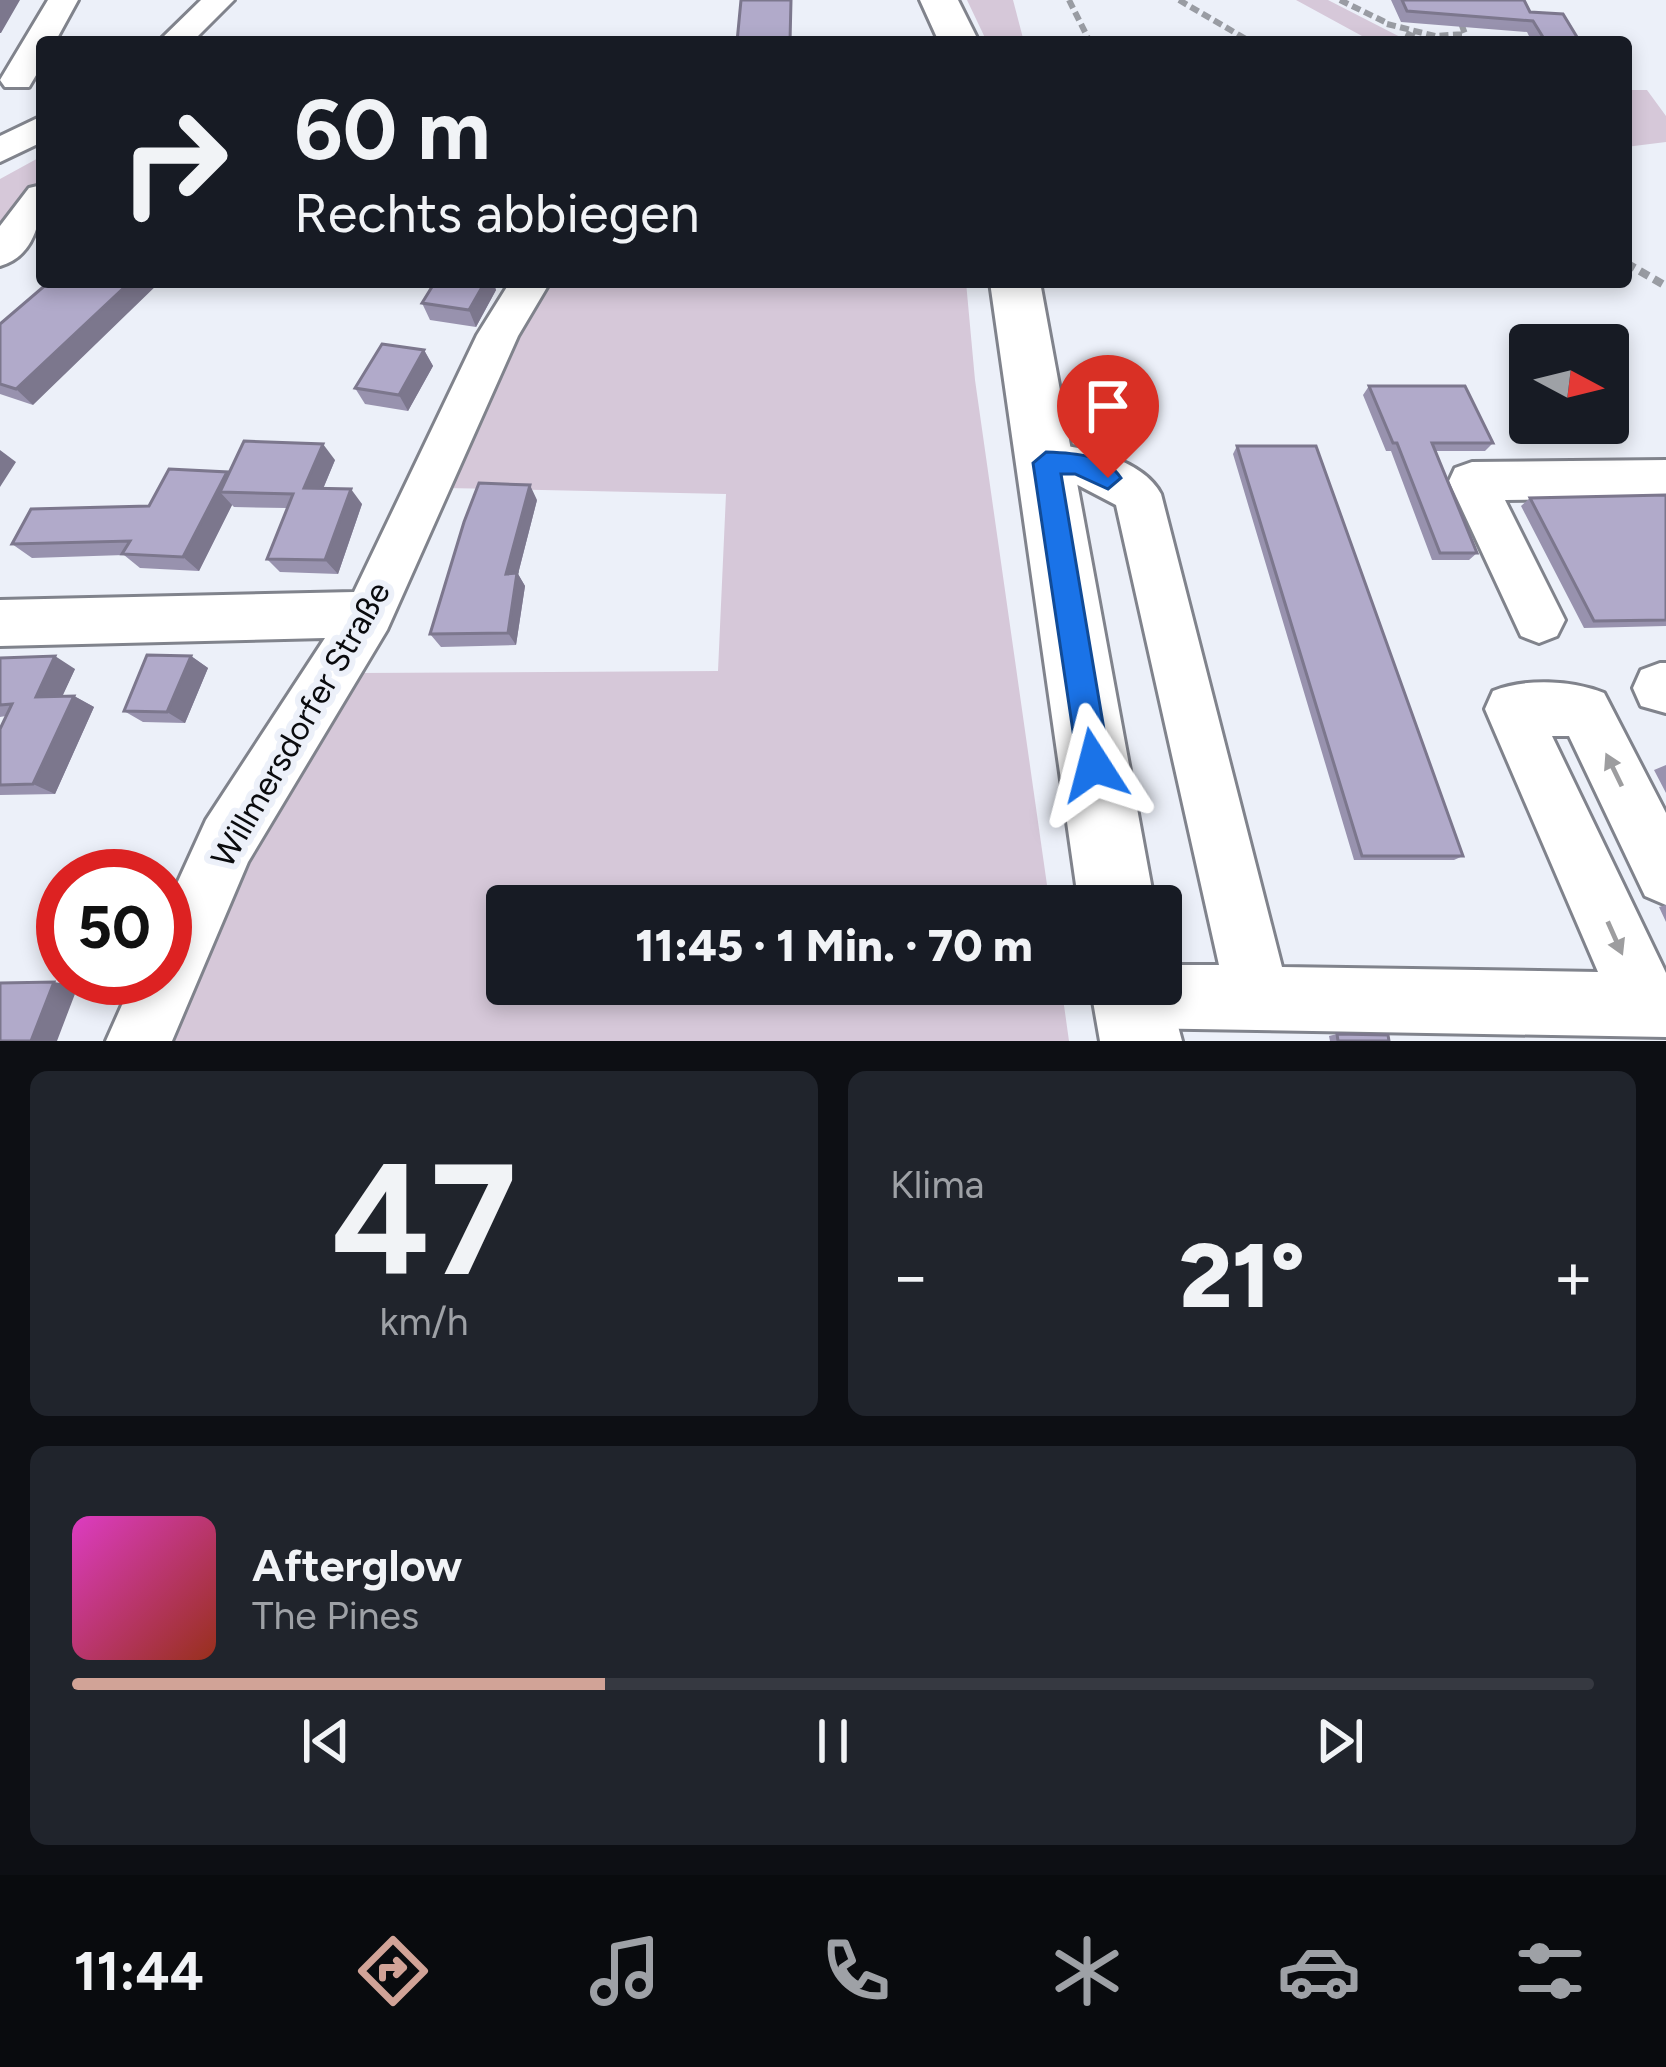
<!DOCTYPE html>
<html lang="de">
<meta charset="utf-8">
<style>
body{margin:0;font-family:Figtree,sans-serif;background:#20242c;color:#f1f3f6;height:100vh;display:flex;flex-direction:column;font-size:45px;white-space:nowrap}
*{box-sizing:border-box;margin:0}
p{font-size:39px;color:#9ea1a6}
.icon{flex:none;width:66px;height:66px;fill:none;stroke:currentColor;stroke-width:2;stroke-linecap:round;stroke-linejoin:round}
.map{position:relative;height:1041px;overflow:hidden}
.details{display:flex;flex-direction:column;gap:30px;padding:30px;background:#0d0f14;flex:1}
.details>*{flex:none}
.guide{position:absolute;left:36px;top:36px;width:1596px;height:252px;border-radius:12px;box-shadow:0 6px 18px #0003;background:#171b24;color:#f1f3f6;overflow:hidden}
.needle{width:78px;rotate:97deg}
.tools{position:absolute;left:1509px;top:324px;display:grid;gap:24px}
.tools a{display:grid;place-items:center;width:120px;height:120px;border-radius:12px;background:#171b24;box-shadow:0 6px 18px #0003;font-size:60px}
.speed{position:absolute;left:36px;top:849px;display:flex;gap:24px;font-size:60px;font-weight:700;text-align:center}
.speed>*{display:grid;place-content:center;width:156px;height:156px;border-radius:50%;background:#171b24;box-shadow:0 6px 18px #0003;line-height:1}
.speed .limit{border:18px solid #d22;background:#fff;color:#111}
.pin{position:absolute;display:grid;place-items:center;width:102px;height:102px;color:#fff;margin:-123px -51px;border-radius:50% 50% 50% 0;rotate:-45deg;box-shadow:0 0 12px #0007}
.pin .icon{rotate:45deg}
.me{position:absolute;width:132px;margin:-66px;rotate:351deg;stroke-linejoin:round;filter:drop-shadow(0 0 9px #0008)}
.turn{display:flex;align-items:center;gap:42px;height:252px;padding:0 60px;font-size:54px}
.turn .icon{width:156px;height:156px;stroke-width:2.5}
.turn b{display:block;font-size:84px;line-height:102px}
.big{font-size:90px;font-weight:800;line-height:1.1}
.details .card{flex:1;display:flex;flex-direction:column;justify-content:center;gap:18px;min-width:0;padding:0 42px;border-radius:18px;background:#20242c}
.details .dial{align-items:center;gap:0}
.dial b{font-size:156px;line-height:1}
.song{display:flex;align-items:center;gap:36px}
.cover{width:144px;height:144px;border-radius:18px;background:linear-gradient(135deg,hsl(310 70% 55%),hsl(10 70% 35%))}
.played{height:12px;border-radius:6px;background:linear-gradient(90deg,#d1a397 35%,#363941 35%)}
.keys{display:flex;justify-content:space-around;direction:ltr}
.heat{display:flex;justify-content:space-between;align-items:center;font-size:66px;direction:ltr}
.details .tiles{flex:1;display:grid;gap:30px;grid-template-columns:1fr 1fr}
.card:last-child{grid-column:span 2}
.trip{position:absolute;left:486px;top:885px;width:696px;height:120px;border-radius:12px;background:#171b24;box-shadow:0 6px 18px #0003;font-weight:800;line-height:120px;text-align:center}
.tabs{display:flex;height:192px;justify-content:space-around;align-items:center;background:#090b0e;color:#9ea1a6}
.tabs .icon{width:84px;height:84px}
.tabs .active{color:#d1a397}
.tabs b{font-size:54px;color:#f1f3f6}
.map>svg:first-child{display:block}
.green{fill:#d6c8d9}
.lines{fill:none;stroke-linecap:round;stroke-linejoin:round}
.minor-casing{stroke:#80838c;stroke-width:6}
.major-casing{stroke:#80838c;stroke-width:6}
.path-far1{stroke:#999ca3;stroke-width:6;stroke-dasharray:9 4.5;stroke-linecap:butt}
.path{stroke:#999ca3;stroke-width:8;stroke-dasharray:10 6;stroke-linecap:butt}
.minor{fill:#fff;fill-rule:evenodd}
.major{fill:#fff;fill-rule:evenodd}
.wall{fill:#9892ae}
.shaded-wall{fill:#7c778d}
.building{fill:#b1aaca;stroke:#7c778d;stroke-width:3}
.oneway{fill:#9d9d9f}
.route{fill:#1a73e8;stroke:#114b97;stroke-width:3}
.labels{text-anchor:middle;stroke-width:12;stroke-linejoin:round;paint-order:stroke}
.street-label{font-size:33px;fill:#0a0b0e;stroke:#ecf0f9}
</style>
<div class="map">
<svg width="1666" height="1041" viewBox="0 0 1666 1041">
<rect width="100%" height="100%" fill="#ecf0f9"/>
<path class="green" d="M967 0H1013L1024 42H987Z
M1296 0H1328L1410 42H1373Z
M1626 90H1647L1666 116V142L1626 147Z
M42 156V184L0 236V179Z
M546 282H966L975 380 1050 906H507V984H1061L1069 1041H164L246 846 358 673 718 671 726 494 446 488 511 339Z"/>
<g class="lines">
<g class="minor-casing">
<path id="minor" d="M48 0H78L55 42H42V65L29 87H5L0 80Z
M201 0H234L192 42H158Z
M42 116V142L0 162V136Z
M42 185C42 217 36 256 0 266V226L29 188Z
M510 282H550L518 336 387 630 248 862 172 1041H106L134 978H165V910L206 820 325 638 0 646V600L354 592 477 335Z
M1046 444C1082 446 1143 459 1161 494L1282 967 1598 972 1485 709 1493 691C1525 678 1572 680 1604 693L1666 813V905L1645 896 1569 736H1552L1666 973V1037L1132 1028 1109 1019 1100 996 1105 984H1161V965H1219L1116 505 1072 482 1030 476 1023 463 1030 450Z
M1666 460V498L1505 500 1565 620 1557 636 1539 643 1521 636 1449 481 1455 468 1472 462Z
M1660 663H1666V713L1641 706 1633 688 1641 670Z"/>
</g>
<g class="major-casing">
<path id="major" d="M920 0H958L979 42H939Z
M990 282H1040L1155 906H1079Z
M1161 963 1182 1041H1100L1090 984H1161Z"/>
</g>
<path class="path-far1" d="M1069 0 1090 42
M1179 0 1251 42
M1340 0 1387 23
M1387 24 1435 36 1465 34 1460 20
M1406 33 1424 42"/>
<path class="path" d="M1626 263 1666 286"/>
<use href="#minor" class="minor"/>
<use href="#major" class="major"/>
</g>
<path class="wall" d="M1391 0H1524L1530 12 1580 42H1532L1527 32 1401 22Z
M435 282H493L496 290 476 327 430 320 422 303Z
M0 324 33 405 0 394Z
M424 350 433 366 408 411 365 404 355 388Z
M1369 386 1493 443 1485 451H1435L1477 553 1469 560H1432L1391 451H1386L1363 395Z
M1237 446 1463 856 1454 860H1354L1233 454Z
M335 460 323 489 362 504 338 574 280 572 267 559 287 508 234 507 232 505 199 571 140 568 124 555 32 558 12 544 149 506 227 472 229 473Z
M1666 495V626L1584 628 1521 506 1530 498Z
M537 500 518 574 525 586 516 645 441 647 430 634Z
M191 656 208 668 185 723 143 722 124 711Z
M0 657 75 669 62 696H74L94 707 55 794 0 795V729L6 716 0 717Z
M1666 765V793L1654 770Z
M1666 905V922L1659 907Z
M1337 1034 1389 1041H1330L1329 1036Z"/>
<path class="shaded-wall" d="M0 0H20L1 33H0Z
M130 282H160L33 405 16 389Z
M485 282H493L496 290 476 327 469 310Z
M424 350 433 366 408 411 399 395Z
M323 444 335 460 317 503 304 488Z
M0 450 16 462 0 487Z
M227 472 241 487 220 492 232 505 199 571 183 557Z
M530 485 537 500 518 574 525 586 516 645 508 633 506 574Z
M351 489 362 504 338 574 325 560Z
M55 656 75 669 57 708 36 697Z
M191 656 208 668 185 723 167 712Z
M74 696 94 707 55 794 33 784Z
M54 982 78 986 57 1041H31Z"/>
<path class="building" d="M741 0H791L790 42H737Z
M1402 0H1524L1530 12 1563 14 1580 42H1546L1533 21 1407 11Z
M49 282H130L16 389 0 384V324Z
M435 282H485L469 310 422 303Z
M382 344 424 350 399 395 355 388Z
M1369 386H1465L1493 443H1432L1477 553H1440L1397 443H1393Z
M244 441 323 444 304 488 351 489 325 560 267 559 293 494 220 492Z
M1237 446H1316L1463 856H1362Z
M169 469 227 472 183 557 122 554 130 541 12 544 31 509 149 506Z
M479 483 530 485 506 574 517 573 508 633 430 634 464 522Z
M1666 495V620L1594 621 1530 498Z
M147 655 191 656 167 712 124 711Z
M55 656 36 697 74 696 33 784 0 785V729L12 704 0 705V658Z
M54 982 31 1041H0V983Z
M1337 1034 1388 1035 1389 1041H1338Z"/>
<defs><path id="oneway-solid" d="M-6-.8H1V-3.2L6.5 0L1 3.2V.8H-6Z" transform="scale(3)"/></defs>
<g class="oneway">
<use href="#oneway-solid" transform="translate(1614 770) rotate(-116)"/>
<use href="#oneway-solid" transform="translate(1615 938) rotate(66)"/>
</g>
<path class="route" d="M1046 452C1073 453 1105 454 1121 478L1108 489 1075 474H1061L1110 765 1106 776 1094 781 1083 776 1078 765 1033 463Z"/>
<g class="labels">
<g class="street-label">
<text transform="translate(300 724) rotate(-60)" y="12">Willmersdorfer Straße</text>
</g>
</g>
</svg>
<div class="tools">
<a><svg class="needle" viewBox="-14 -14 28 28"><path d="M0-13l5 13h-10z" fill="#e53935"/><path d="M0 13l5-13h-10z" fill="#9ea1a6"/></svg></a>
</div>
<div class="speed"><div class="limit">50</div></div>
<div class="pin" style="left:1108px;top:478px;background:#d93025"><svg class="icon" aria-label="arrive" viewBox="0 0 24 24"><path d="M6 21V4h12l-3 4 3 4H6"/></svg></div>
<svg class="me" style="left:1094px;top:765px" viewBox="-20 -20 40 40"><path d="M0-17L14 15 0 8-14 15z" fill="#1a73e8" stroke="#fff" stroke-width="4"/></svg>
<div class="trip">11:45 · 1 Min. · 70 m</div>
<div class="guide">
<div class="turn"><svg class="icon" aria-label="right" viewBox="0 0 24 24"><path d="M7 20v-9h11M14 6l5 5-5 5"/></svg><div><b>60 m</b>Rechts abbiegen</div></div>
</div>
</div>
<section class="details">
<div class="tiles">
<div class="card dial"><b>47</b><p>km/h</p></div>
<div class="card"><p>Klima</p>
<div class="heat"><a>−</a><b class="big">21°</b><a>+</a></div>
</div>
<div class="card">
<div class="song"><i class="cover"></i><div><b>Afterglow</b><p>The Pines</p></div></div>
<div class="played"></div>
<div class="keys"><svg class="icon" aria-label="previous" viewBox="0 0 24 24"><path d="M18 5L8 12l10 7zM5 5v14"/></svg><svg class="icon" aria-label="pause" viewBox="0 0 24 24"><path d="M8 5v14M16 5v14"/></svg><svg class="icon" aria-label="next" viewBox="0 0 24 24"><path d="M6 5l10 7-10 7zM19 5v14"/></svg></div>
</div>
</div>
</section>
<nav class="tabs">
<b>11:44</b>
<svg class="icon active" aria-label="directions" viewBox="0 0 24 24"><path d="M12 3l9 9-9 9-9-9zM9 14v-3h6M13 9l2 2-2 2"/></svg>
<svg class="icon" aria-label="music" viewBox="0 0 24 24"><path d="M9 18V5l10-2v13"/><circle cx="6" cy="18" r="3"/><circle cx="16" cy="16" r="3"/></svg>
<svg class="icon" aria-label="phone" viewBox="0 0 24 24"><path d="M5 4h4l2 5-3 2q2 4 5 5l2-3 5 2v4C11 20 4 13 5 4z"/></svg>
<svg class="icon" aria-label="climate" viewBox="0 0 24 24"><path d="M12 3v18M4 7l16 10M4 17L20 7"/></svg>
<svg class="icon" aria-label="car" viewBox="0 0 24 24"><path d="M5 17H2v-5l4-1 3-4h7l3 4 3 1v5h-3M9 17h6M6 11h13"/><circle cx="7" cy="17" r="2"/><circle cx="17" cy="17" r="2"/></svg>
<svg class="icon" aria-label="filters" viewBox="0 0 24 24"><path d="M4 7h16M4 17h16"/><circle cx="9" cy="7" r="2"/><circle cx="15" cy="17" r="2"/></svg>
</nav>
